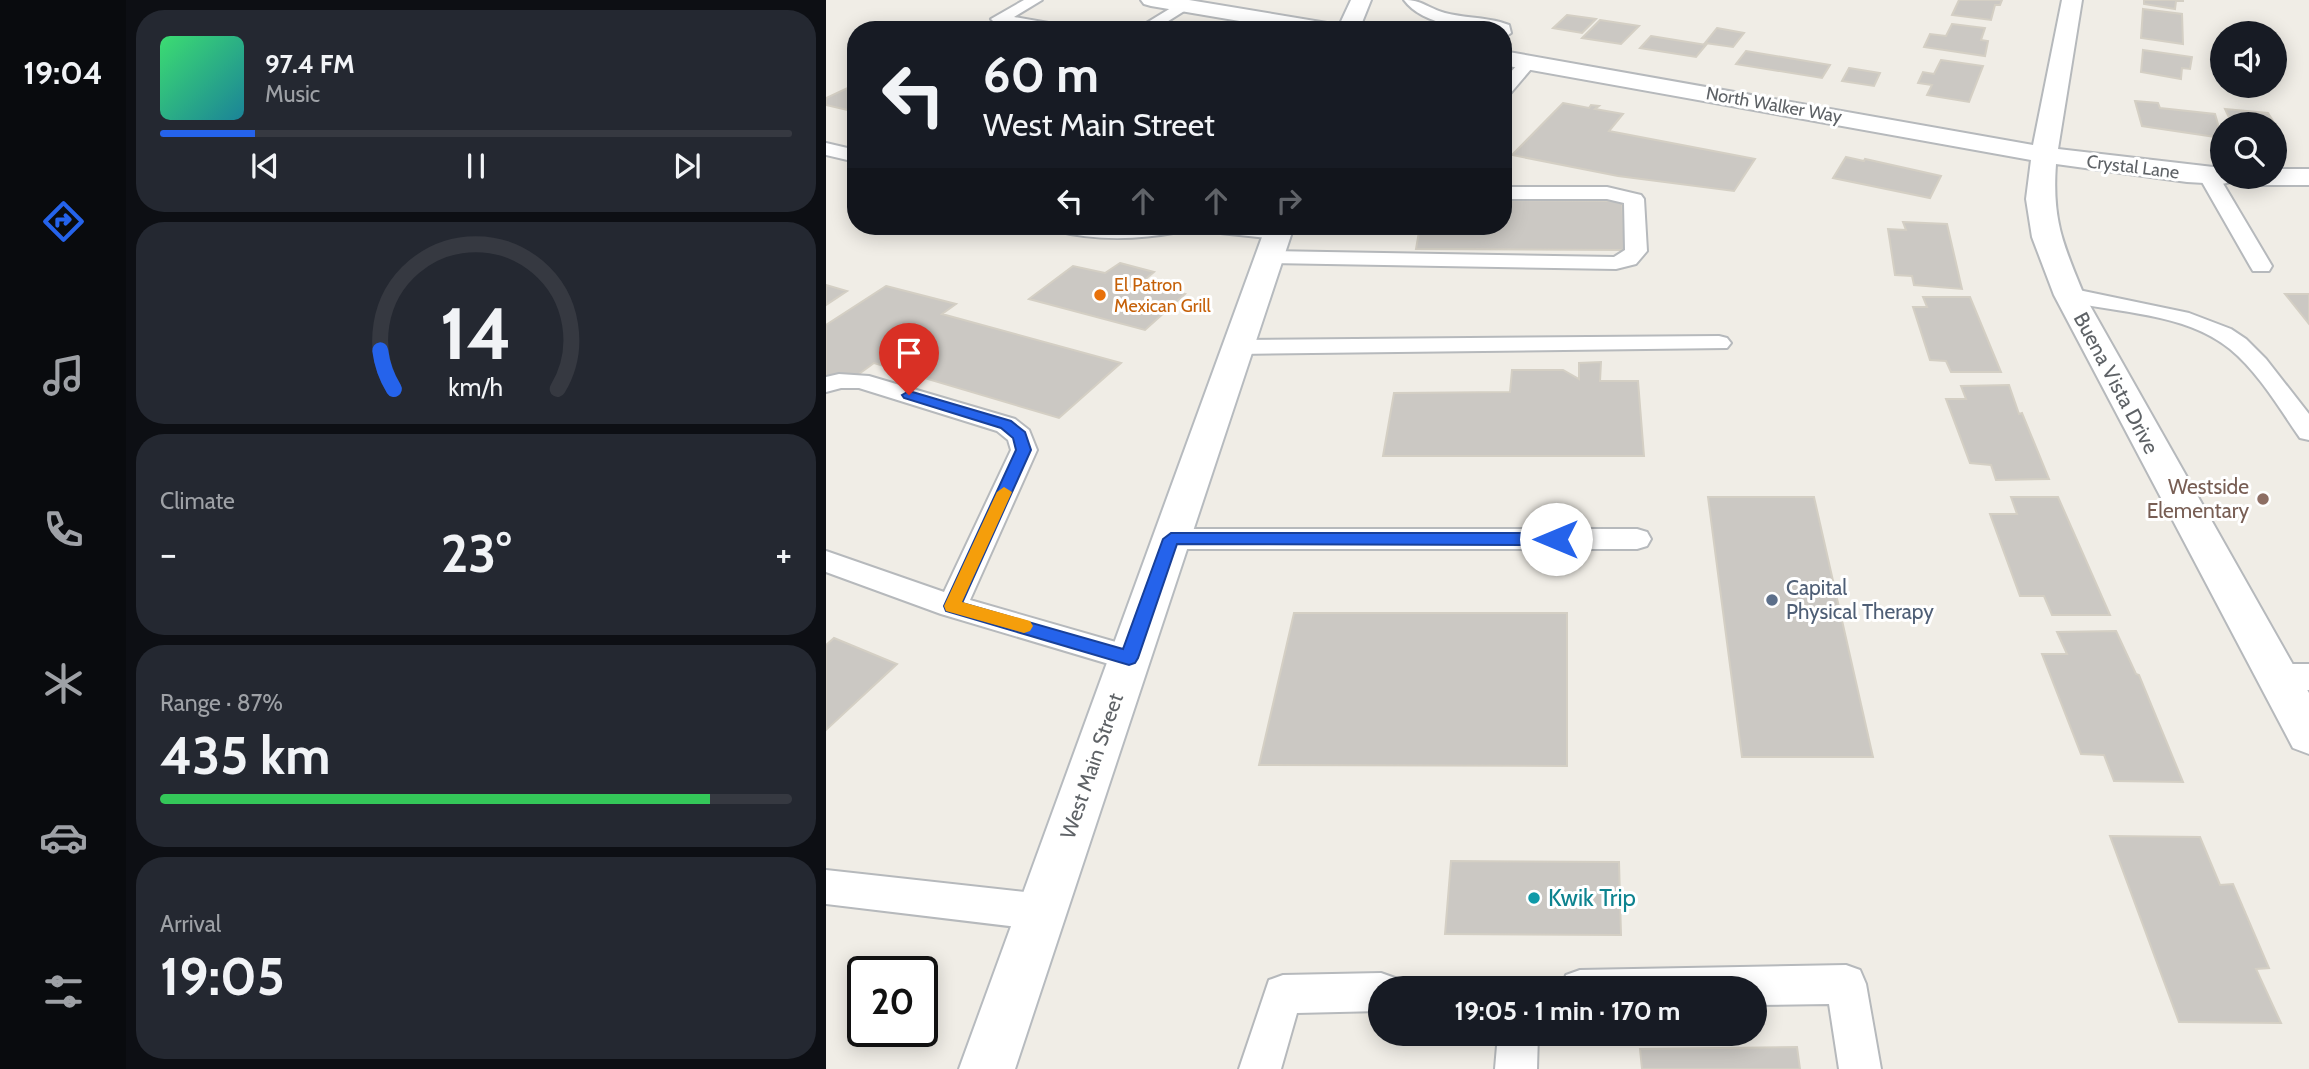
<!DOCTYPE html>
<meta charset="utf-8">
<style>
body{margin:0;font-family:Cabin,sans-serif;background:#242831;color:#f1f3f6;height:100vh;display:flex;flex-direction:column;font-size:26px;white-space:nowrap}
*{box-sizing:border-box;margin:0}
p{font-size:23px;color:#9ea1a6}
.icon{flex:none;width:38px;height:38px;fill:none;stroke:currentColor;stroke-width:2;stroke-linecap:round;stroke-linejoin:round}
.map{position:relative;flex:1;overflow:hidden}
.sheet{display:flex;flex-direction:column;gap:10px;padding:10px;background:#0d0f14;width:700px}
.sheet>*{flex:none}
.hud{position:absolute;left:21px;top:21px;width:665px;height:214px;border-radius:28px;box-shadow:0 4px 18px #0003;background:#171b24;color:#f1f3f6;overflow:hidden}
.fabs{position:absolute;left:1384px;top:21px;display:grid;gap:14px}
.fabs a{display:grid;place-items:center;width:77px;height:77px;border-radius:50%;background:#171b24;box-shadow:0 4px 18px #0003;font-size:35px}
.speed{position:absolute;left:21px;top:956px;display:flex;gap:14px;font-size:35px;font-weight:700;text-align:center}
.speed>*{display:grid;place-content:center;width:91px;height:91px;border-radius:50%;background:#171b24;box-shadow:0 4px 18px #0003;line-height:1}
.speed .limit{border:4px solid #111;border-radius:10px;background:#fff;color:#111}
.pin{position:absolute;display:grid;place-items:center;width:60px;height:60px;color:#fff;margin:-72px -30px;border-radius:50% 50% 50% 0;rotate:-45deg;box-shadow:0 0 7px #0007}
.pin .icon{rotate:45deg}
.me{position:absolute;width:77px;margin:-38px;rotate:270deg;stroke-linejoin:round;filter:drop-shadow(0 0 5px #0008)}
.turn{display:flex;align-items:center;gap:24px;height:147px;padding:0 21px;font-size:32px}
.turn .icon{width:91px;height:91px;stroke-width:2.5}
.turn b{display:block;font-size:49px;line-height:60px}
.lanes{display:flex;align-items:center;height:66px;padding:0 21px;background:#0003;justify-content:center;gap:35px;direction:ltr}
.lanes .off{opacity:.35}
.big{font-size:52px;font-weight:700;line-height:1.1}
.sheet .card{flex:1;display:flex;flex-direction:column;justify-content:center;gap:10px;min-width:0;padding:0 24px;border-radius:28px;background:#242831}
.sheet .dial{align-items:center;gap:0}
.dial svg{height:182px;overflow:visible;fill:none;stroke:#363941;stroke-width:7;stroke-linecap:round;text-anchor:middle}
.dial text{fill:#f1f3f6;stroke:none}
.song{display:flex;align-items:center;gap:21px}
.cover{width:84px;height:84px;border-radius:10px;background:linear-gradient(135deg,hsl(140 70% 55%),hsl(190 70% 35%))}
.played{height:7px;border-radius:4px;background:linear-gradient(90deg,#2563eb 15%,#363941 15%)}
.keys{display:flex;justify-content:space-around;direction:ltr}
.heat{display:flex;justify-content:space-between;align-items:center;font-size:38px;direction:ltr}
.charge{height:10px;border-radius:5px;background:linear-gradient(90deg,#34c759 87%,#363941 0)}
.trip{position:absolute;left:542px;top:976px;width:399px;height:70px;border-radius:35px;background:#171b24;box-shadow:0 4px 18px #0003;font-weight:700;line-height:70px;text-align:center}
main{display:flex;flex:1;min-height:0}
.dock{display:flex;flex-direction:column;width:126px;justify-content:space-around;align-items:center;background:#090b0e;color:#9ea1a6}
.dock .icon{width:49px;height:49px}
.dock .current{color:#2563eb}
.dock b{font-size:32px;color:#f1f3f6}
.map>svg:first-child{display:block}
.building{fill:#cbc8c3;stroke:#d4cfc4;stroke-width:2}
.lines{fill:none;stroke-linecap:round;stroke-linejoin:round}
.lane-casing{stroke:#b6b9bc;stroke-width:4}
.street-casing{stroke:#b6b9bc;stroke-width:4}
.secondary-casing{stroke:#b7bbbf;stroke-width:4}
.lane{fill:#fff;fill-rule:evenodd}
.street{fill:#fff;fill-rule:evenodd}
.secondary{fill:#fff;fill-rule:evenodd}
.route{fill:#2563eb;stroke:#184099;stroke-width:2}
.slow{fill:#f59e0b}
.food-dot{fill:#e8710a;stroke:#fff;stroke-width:2.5}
.education-dot{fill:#8d6e63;stroke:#fff;stroke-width:2.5}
.service-dot{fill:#5c6f8a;stroke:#fff;stroke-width:2.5}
.culture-dot{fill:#0f9aa8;stroke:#fff;stroke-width:2.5}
.labels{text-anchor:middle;stroke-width:6;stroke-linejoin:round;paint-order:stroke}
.far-street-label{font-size:18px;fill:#5e6266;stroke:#fff}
.far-food-label{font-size:18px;fill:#c56008;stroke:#fff;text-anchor:start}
.street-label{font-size:21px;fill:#5e6266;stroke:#fff}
.education-label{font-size:21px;fill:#785e54;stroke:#fff;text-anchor:end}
.service-label{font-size:21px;fill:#4e5e75;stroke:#fff;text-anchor:start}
.near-culture-label{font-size:24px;fill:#0d838f;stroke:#fff;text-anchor:start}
</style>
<main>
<nav class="dock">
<b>19:04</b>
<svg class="icon current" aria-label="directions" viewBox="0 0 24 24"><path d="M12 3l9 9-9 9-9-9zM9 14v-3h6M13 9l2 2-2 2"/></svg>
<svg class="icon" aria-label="music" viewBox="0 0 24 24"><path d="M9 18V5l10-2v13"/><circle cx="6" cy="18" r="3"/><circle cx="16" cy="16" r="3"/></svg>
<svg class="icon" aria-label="phone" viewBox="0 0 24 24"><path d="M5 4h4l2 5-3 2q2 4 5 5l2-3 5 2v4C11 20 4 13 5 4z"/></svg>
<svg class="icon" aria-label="climate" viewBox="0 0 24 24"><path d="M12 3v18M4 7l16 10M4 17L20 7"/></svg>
<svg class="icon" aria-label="car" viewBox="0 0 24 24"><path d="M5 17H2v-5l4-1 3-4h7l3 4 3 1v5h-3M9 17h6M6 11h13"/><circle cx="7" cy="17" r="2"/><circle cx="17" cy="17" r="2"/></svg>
<svg class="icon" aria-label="filters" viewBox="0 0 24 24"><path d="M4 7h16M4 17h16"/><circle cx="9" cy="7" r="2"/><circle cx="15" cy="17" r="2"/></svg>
</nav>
<section class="sheet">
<div class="card">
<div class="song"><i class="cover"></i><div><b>97.4 FM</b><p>Music</p></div></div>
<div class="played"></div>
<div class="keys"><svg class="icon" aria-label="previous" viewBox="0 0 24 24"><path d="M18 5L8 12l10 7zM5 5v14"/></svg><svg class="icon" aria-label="pause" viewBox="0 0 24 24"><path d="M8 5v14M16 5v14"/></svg><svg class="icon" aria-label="next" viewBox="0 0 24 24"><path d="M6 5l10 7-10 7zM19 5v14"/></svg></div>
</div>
<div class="card dial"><svg viewBox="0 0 100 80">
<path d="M14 69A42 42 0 1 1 86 69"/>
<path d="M14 69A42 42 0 0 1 8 52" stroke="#2563eb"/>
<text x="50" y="56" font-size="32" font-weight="700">14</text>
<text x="50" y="72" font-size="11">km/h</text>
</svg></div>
<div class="card"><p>Climate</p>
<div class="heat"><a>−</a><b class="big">23°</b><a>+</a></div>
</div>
<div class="card"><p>Range · 87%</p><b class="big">435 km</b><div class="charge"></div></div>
<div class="card"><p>Arrival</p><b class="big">19:05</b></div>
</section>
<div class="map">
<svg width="1483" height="1069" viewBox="0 0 1483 1069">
<rect width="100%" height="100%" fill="#f0ede6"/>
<path class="building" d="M1133 0H1176L1174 5H1169L1165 20 1126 15Z
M1318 0H1357V1H1350L1349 9 1318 4Z
M1317 9 1356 14 1357 44 1315 38Z
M741 15 770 19 756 33 727 28Z
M774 20 813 26 795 44 756 38Z
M1126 24 1159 28 1155 40 1162 41 1159 56 1098 47 1104 34 1120 36Z
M891 28 918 33 907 47 879 43Z
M825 36 880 45 870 57 814 48Z
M1317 50 1366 57 1364 69 1356 68 1355 79 1315 72Z
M920 51 1004 65 996 78 910 64Z
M1115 60 1157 66 1143 102 1101 95 1106 85 1092 83 1097 72 1108 74Z
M1023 68 1054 73 1048 86 1016 81Z
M30 84V112L0 105V98Z
M1309 101 1332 103 1334 108 1389 114 1396 138 1316 126Z
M737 103 763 108 765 105 773 106 769 109 797 114 783 131 929 159 908 191 792 176 686 155Z
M1399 109 1442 113 1449 124H1406Z
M1020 157 1038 161 1039 159 1115 176 1104 198 1007 178Z
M677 200 796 201 799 250 590 249 594 226H677Z
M1077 222 1121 224 1136 289 1088 285 1086 276 1069 275 1062 229 1080 230Z
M294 263 328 272 316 282 359 294 319 330 203 299 247 266 279 273Z
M0 285 21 291 0 305Z
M60 286 130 304 116 314 295 363 233 418 48 363 11 390 0 386V325Z
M1459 294H1483V324Z
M1097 297H1144L1175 372H1125L1120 361 1104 360 1087 307H1101Z
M775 362 774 381H812L818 456H557L568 393 684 392 686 370H737L753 379V363Z
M1183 385 1193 414 1196 413 1223 479 1170 480 1165 465 1144 463 1120 399H1140L1135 386Z
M882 497H988L1047 757H916Z
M1185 497H1232L1284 615H1226L1218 596H1194L1164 514H1191Z
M468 613H741V766L433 765Z
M1290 631 1310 674 1313 675 1357 782 1288 781 1278 755 1255 754 1216 654H1241L1231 632Z
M8 638 71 664 0 730V645Z
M1284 836 1374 837 1394 885 1407 884 1443 968 1430 969 1455 1023 1353 1022Z
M625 861 793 862 795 935 619 934Z
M971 1047 974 1069H816L814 1049Z"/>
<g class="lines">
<g class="lane-casing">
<path id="lane" d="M198 0H216L188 17 234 25 242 30H207L168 22 165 19Z
M358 0 366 5 363 8 328 30H309Z
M578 0C596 0 602 8 619 13 637 18 656 17 674 22L683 25 685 33 677 38V30C647 30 597 26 578 0Z
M703 57 711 62 683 95 677 96V80L697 59Z
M0 143 30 150V162L0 155Z
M1382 169 1392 175 1446 266 1443 271H1427L1424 266 1372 175Z
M677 187H781L815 195 818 199 821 251 810 264 790 269 443 263 436 261 432 257 436 253 443 251 788 257 799 250 798 203 781 199H677Z
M224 226H363L360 230 353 232C310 240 269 241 227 230Z
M375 226H441L458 229 461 233 458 237 451 239 385 232 378 230Z
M1243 288 1363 313 1405 329 1420 339 1440 359 1483 414V440L1474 438C1453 408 1433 373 1404 349 1358 312 1290 313 1235 300L1232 295 1235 290Z
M893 336 901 338 905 343 901 348 412 354 404 352 400 347 404 342 412 340Z
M13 374 43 376 189 419 203 430 211 450 144 600 314 649 319 658 314 667 303 670 115 614 0 572V551L118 592 185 450 182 440 171 431 33 388H15L0 392V377Z
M345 529H811L821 532 825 539 821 546 811 549H345L335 546 331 539 335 532Z
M1449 664H1483V690H1449L1438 686 1433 677 1438 668Z
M0 870 216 894 229 900 235 912 229 924 216 930 0 904Z
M1020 965 1034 970 1040 984 1055 1069H1013L1003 1004 929 1005V989H735L740 975 754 970Z
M555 973 569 978 573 989H555V1011L471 1013 455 1069H413L443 980 457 975Z
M672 1034H712L711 1069H669Z"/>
</g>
<g class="street-casing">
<path id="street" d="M315 0H363L507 24 515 25 518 30H467L325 6 318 4Z
M1236 0H1256L1232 149 1396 168V177H1409L1405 182 1396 184 1361 182 1230 164C1226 221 1237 244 1258 295L1483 693V754L1467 748 1228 295 1206 237 1200 199 1205 160 677 65V51L1207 145Z
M1449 169H1483V185H1424L1415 183 1411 177H1449Z"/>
</g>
<g class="secondary-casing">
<path id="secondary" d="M525 0H545L533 30H511Z
M440 226H468L189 1069H133Z"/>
</g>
<use href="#lane" class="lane"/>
<use href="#street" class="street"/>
<use href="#secondary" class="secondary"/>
</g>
<path class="route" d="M83 391 185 421 199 432 205 450 136 603 297 649 337 539 345 533H730L738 539 730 545 351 544 312 658 309 663 303 665 120 611 118 606 190 450 187 438 175 428 78 398 76 395Z"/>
<path class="slow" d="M178 487 186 492 136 602 204 621 207 626 204 631 198 633 120 611 118 606 171 492Z"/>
<circle class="food-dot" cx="274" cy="295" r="7"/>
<circle class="education-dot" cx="1437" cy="499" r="7"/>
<circle class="service-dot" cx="946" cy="600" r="7"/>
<circle class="culture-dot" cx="708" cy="898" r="7"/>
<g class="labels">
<g class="far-street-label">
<text transform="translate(948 105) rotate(10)" y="6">North Walker Way</text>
<text transform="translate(1307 167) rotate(7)" y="6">Crystal Lane</text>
</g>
<g class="far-food-label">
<text x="288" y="291">El Patron<tspan x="288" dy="21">Mexican Grill</tspan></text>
</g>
<g class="street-label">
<text transform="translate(1290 383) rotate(62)" y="7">Buena Vista Drive</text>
<text transform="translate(266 766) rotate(-71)" y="7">West Main Street</text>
</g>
<g class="education-label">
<text x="1423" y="494">Westside<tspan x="1423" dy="24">Elementary</tspan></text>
</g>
<g class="service-label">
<text x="960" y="595">Capital<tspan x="960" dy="24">Physical Therapy</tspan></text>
</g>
<g class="near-culture-label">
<text x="722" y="906">Kwik Trip</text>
</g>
</g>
</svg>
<div class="fabs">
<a><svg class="icon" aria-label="sound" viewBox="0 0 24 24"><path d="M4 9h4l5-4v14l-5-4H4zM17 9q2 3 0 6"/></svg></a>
<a><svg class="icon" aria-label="search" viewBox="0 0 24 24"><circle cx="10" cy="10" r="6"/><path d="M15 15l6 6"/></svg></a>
</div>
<div class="speed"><div class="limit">20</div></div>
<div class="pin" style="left:83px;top:395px;background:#d93025"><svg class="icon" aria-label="arrive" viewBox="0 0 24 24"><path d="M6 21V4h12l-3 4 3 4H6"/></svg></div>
<svg class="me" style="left:730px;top:539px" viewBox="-20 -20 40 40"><circle r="19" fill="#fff"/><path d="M0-13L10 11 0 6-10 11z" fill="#2563eb"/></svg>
<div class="trip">19:05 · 1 min · 170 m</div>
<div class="hud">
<div class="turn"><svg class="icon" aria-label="left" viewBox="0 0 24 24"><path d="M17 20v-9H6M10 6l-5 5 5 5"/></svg><div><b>60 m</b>West Main Street</div></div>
<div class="lanes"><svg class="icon" aria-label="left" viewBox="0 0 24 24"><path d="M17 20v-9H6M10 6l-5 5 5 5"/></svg><svg class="icon off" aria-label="ahead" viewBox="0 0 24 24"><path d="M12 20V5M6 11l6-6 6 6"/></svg><svg class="icon off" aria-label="ahead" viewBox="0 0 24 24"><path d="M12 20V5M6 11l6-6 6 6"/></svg><svg class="icon off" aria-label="right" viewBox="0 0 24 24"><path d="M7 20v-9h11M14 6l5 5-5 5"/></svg></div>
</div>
</div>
</main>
